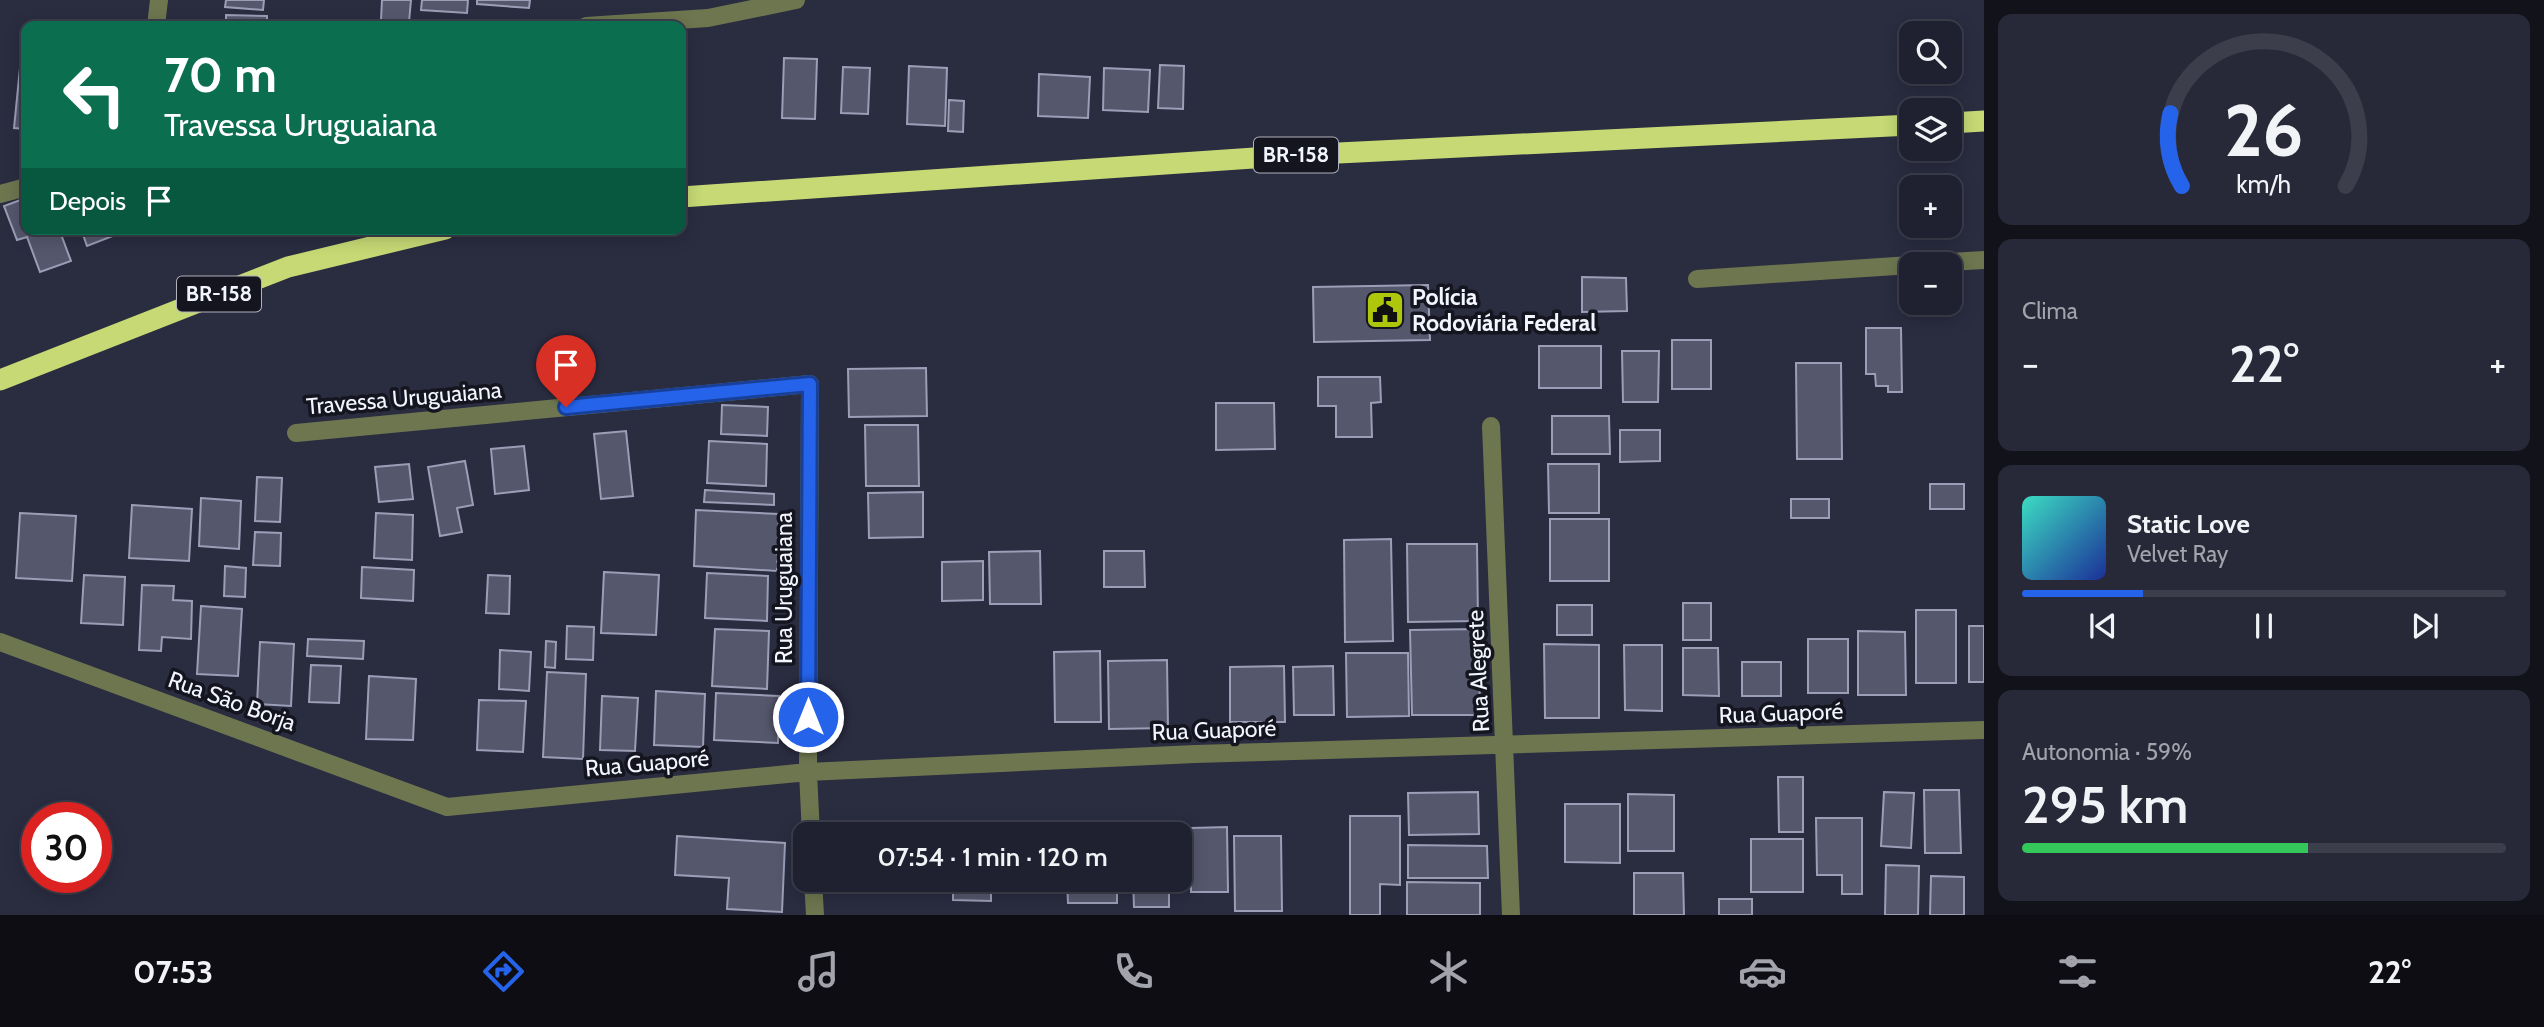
<!DOCTYPE html>
<html lang="pt">
<meta charset="utf-8">
<style>
body{margin:0;font-family:Cabin,sans-serif;background:#282938;color:#f1f3f6;height:100vh;display:flex;flex-direction:column;font-size:26px;white-space:nowrap}
*{box-sizing:border-box;margin:0}
p{font-size:23px;color:#a2a3ab}
.icon{flex:none;width:38px;height:38px;fill:none;stroke:currentColor;stroke-width:2;stroke-linecap:round;stroke-linejoin:round}
.map{position:relative;flex:1;overflow:hidden}
.drawer{display:flex;flex-direction:column;gap:14px;padding:14px;background:#12121a;width:560px}
.drawer>*{flex:none}
.guide{position:absolute;left:21px;top:21px;width:665px;height:214px;border-radius:14px;box-shadow:0 4px 18px #0003,0 0 0 2px #3d3e4c;background:#0b6e4f;color:#fff;overflow:hidden}
.tools{position:absolute;left:1899px;top:21px;display:grid;gap:14px}
.tools a{display:grid;place-items:center;width:63px;height:63px;border-radius:14px;background:#202130;box-shadow:0 4px 18px #0003,0 0 0 2px #3d3e4c;font-size:35px}
.speed{position:absolute;left:21px;top:802px;display:flex;gap:14px;font-size:35px;font-weight:700;text-align:center}
.speed>*{display:grid;place-content:center;width:91px;height:91px;border-radius:50%;background:#202130;box-shadow:0 4px 18px #0003,0 0 0 2px #3d3e4c;line-height:1}
.speed .limit{border:10px solid #d22;background:#fff;color:#111}
.pin{position:absolute;display:grid;place-items:center;width:60px;height:60px;color:#fff;margin:-72px -30px;border-radius:50% 50% 50% 0;rotate:-45deg;box-shadow:0 0 7px #0007}
.pin .icon{rotate:45deg}
.me{position:absolute;width:77px;margin:-38px;rotate:0deg;stroke-linejoin:round;filter:drop-shadow(0 0 5px #0008)}
.turn{display:flex;align-items:center;gap:24px;height:147px;padding:0 28px;font-size:32px}
.turn .icon{width:91px;height:91px;stroke-width:2.5}
.turn b{display:block;font-size:49px;line-height:60px}
.then{display:flex;align-items:center;height:66px;padding:0 28px;background:#0003;gap:14px;font-size:26px}
.big{font-size:52px;font-weight:600;line-height:1.1}
.drawer .tile{flex:1;display:flex;flex-direction:column;justify-content:center;gap:10px;min-width:0;padding:0 24px;border-radius:14px;background:#282938}
.drawer .dial{align-items:center;gap:0}
.dial svg{height:182px;overflow:visible;fill:none;stroke:#3d3e4c;stroke-width:7;stroke-linecap:round;text-anchor:middle}
.dial text{fill:#f1f3f6;stroke:none}
.song{display:flex;align-items:center;gap:21px}
.cover{width:84px;height:84px;border-radius:10px;background:linear-gradient(135deg,hsl(170 70% 55%),hsl(230 70% 35%))}
.played{height:7px;border-radius:4px;background:linear-gradient(90deg,#2563eb 25%,#3d3e4c 25%)}
.keys{display:flex;justify-content:space-around;direction:ltr}
.heat{display:flex;justify-content:space-between;align-items:center;font-size:38px;direction:ltr}
.charge{height:10px;border-radius:5px;background:linear-gradient(90deg,#34c759 59%,#3d3e4c 0)}
.trip{position:absolute;left:793px;top:822px;width:399px;height:70px;border-radius:14px;background:#202130;box-shadow:0 4px 18px #0003,0 0 0 2px #3d3e4c;font-weight:600;line-height:70px;text-align:center}
.tab-bar{display:flex;height:112px;justify-content:space-around;align-items:center;background:#0d0d13;color:#a2a3ab}
.tab-bar .icon{width:49px;height:49px}
.tab-bar .on{color:#2563eb}
.tab-bar b{font-size:32px;color:#f1f3f6}
main{display:flex;flex:1;min-height:0}
.map>svg:first-child{display:block}
.building{fill:#55576d;stroke:#9b9eb6;stroke-width:2}
.lines{fill:none;stroke-linecap:round;stroke-linejoin:round}
.street{stroke:#6d764f;stroke-width:18}
.highway{stroke:#c6d975;stroke-width:21}
.route-casing{stroke:#184099;stroke-width:18}
.route{stroke:#2563eb;stroke-width:12}
.labels{text-anchor:middle;stroke-width:7;stroke-linejoin:round;paint-order:stroke}
.shield{fill:#14151e;stroke:#afb1bc;stroke-width:2}
.shield-label{font-size:21px;font-weight:bold;fill:#f2f4ff}
.poi-label{font-size:23px;font-weight:bold;fill:#f2f4ff;stroke:#14151e;text-anchor:start}
.street-label{font-size:23px;fill:#f2f4ff;stroke:#14151e}
</style>
<main>
<div class="map">
<svg width="1984" height="915" viewBox="0 0 1984 915">
<rect width="100%" height="100%" fill="#2a2c40"/>
<path class="building" d="M226 0H264L263 10 225 7Z
M382 0H411L409 22 381 20Z
M422 0H468L467 13 421 10Z
M477 0H530L529 8 477 4Z
M226 15 267 16V26H226Z
M784 58 817 59 815 119 782 118Z
M1160 65 1184 66 1183 109 1158 108Z
M909 66 947 68 945 126 907 124Z
M843 67 870 68 868 114 841 113Z
M20 68 26 69V129L14 128Z
M1104 68 1150 70 1148 112 1103 110Z
M1039 74 1090 77 1088 118 1038 116Z
M949 100 964 101 963 132 948 131Z
M26 198V229H59L71 261 40 272 27 237 17 240 4 206Z
M81 229H116L118 234 87 246Z
M1582 277 1626 278 1627 311 1582 312Z
M1428 285 1430 340 1314 342 1313 287Z
M1866 328H1901L1902 392H1888V386H1876L1875 374H1866Z
M1672 340H1711V389H1672Z
M1539 346H1601V388H1539Z
M1622 351H1659L1658 402H1623Z
M1796 363H1841L1842 459H1797Z
M926 368 927 416 849 417 848 369Z
M1318 377H1380L1381 402 1371 403 1372 437H1336V406H1318Z
M1216 403H1274L1275 449 1216 450Z
M722 405 768 407 767 436 721 434Z
M1552 416H1609L1610 454H1552Z
M865 425H918L919 486H866Z
M1620 430H1660V461L1620 462Z
M626 431 633 496 601 499 594 434Z
M709 441 767 444 766 486 707 483Z
M524 446 529 490 495 494 491 449Z
M465 461 473 505 457 508 462 532 440 536 428 467Z
M409 464 413 499 379 502 375 467Z
M1548 464H1599V513H1549Z
M257 477 282 478 280 522 255 521Z
M1930 484H1964V509H1930Z
M705 490 774 494V505L704 502Z
M923 492V537L869 538 868 493Z
M201 498 241 501 239 549 199 546Z
M1791 499H1829V518H1791Z
M132 505 192 509 189 561 129 558Z
M696 510 779 514 777 571 694 566Z
M20 513 76 516 72 581 16 578Z
M376 513 413 515 412 560 374 558Z
M1550 519H1609V581H1550Z
M255 532 281 533 280 566 253 565Z
M1391 539 1393 641 1345 642 1344 540Z
M1407 544H1477L1478 621 1408 622Z
M1040 551 1041 604H990L989 552Z
M1104 551H1144L1145 587H1104Z
M983 561V600L942 601V562Z
M225 566 246 568 245 597 224 596Z
M362 567 414 570 413 601 361 598Z
M604 572 659 575 656 635 601 633Z
M707 573 768 576 767 621 705 618Z
M84 575 125 577 123 625 81 623Z
M488 575 510 576 509 614 486 613Z
M142 585 174 586 173 600 192 601 191 639 162 637 161 651 139 650Z
M1683 603H1711V640H1683Z
M1557 605H1592V635H1557Z
M201 606 242 609 238 676 197 674Z
M1916 610H1956V683H1916Z
M567 626 594 627 593 660 566 659Z
M1969 626H1984V682H1969Z
M715 629 769 631 767 689 712 686Z
M1479 629 1480 715H1412L1410 630Z
M1858 631 1905 632 1906 695H1858Z
M308 639 364 641 363 659 307 656Z
M1808 639H1848V693H1808Z
M546 641 556 642 555 668 545 667Z
M260 642 294 644 291 706 257 704Z
M1544 644 1599 645V718H1545Z
M1624 645H1662V711L1625 710Z
M1683 648H1718L1719 696 1683 695Z
M500 650 531 652 529 691 499 689Z
M1100 651 1101 722H1055L1054 652Z
M1346 653H1408L1409 716 1347 717Z
M1167 660 1168 728 1109 729 1108 661Z
M1742 662H1781V696H1742Z
M311 665 341 666 339 703 309 702Z
M1284 666 1285 722H1230V667Z
M1333 666 1334 715H1294L1293 667Z
M547 672 586 674 583 759 543 757Z
M369 676 416 679 413 740 366 739Z
M656 691 705 694 703 747 654 745Z
M716 693 779 696 778 743 714 740Z
M602 696 638 698 635 751 600 750Z
M479 700 526 701 523 752 477 750Z
M1778 777H1803V832H1779Z
M1924 790H1959L1961 853H1925Z
M1478 792 1479 834 1409 835 1408 793Z
M1884 792 1914 793 1911 848 1881 846Z
M1628 794 1674 795V851H1628Z
M1565 804H1620V863L1565 862Z
M1350 816H1400V885L1380 884V915H1350Z
M1816 818H1862V894H1842V875H1817Z
M1067 825H1116V835H1067Z
M1227 827 1228 892H1191V828Z
M953 831H990V835H953Z
M677 836 785 843 782 912 727 909 729 878 675 875Z
M1234 836H1281L1282 911H1235Z
M1751 839H1803V892H1751Z
M1408 845 1487 846 1488 878H1408Z
M1886 865 1919 866 1918 915H1885Z
M1634 873H1683L1684 915H1634Z
M1931 876 1964 877V915H1930Z
M953 880H991V901L953 900Z
M1067 880H1117V903H1068Z
M1133 880H1169V907H1134Z
M1407 882 1480 883V915H1407Z
M1719 899H1752V915H1719Z"/>
<g class="lines">
<path class="street" d="M156 26 159 0
M586 26 708 18 796 0
M0 194 26 187
M1916 264 1984 260
M1697 279 1911 265
M1491 426 1511 915
M296 433 810 384 808 772 811 835
M0 642 447 807 808 772 1195 754 1984 730
M813 880 815 915"/>
<path class="highway" d="M1950 123 1984 121
M681 197 1298 155 1911 125
M0 380 288 267 445 229"/>
</g>
<g class="lines">
<g class="route-casing">
<path id="route" d="M566 407 810 384 808 717"/>
</g>
<use href="#route" class="route"/>
</g>
<defs>
<g id="civic-square" transform="scale(2.0125)"><rect x="-9" y="-9" width="18" height="18" rx="4" fill="#aec60c" stroke="#14151e"/><path d="M-.6-6.5H3V-4.5H.6V-3L4-1V1h2V6H-6V1h2V-1L-.6-3ZM-1.2 2.5V6h2.4V2.5Z" fill="#111"/></g>
</defs>
<g fill-rule="evenodd">
<use href="#civic-square" x="1385" y="310"/>
</g>
<g class="labels">
<g class="shield">
<rect x="1254" y="137.5" width="84" height="35" rx="5"/>
<rect x="177" y="276.5" width="84" height="35" rx="5"/>
</g>
<g class="shield-label">
<text x="1296" y="162">BR-158</text>
<text x="219" y="301">BR-158</text>
</g>
<g class="poi-label">
<text x="1412" y="305">Polícia<tspan x="1412" dy="26">Rodoviária Federal</tspan></text>
</g>
<g class="street-label">
<text transform="translate(404 398) rotate(-5)" y="8">Travessa Uruguaiana</text>
<text transform="translate(784 588) rotate(-90)" y="8">Rua Uruguaiana</text>
<text transform="translate(1478 671) rotate(-93)" y="8">Rua Alegrete</text>
<text transform="translate(232 701) rotate(20)" y="8">Rua São Borja</text>
<text transform="translate(1781 713) rotate(-2)" y="8">Rua Guaporé</text>
<text transform="translate(1214 730) rotate(-2)" y="8">Rua Guaporé</text>
<text transform="translate(647 763) rotate(-5)" y="8">Rua Guaporé</text>
</g>
</g>
</svg>
<div class="tools">
<a><svg class="icon" aria-label="search" viewBox="0 0 24 24"><circle cx="10" cy="10" r="6"/><path d="M15 15l6 6"/></svg></a>
<a><svg class="icon" aria-label="layers" viewBox="0 0 24 24"><path d="M12 4l9 5-9 5-9-5zM3 14l9 5 9-5"/></svg></a>
<a>+</a>
<a>−</a>
</div>
<div class="speed"><div class="limit">30</div></div>
<div class="pin" style="left:566px;top:407px;background:#d93025"><svg class="icon" aria-label="arrive" viewBox="0 0 24 24"><path d="M6 21V4h12l-3 4 3 4H6"/></svg></div>
<svg class="me" style="left:808px;top:717px" viewBox="-20 -20 40 40"><circle r="17" fill="#2563eb" stroke="#fff" stroke-width="3"/><path d="M0-11L8 9 0 5-8 9z" fill="#fff"/></svg>
<div class="trip">07:54 · 1 min · 120 m</div>
<div class="guide">
<div class="turn"><svg class="icon" aria-label="left" viewBox="0 0 24 24"><path d="M17 20v-9H6M10 6l-5 5 5 5"/></svg><div><b>70 m</b>Travessa Uruguaiana</div></div>
<div class="then">Depois<svg class="icon" aria-label="arrive" viewBox="0 0 24 24"><path d="M6 21V4h12l-3 4 3 4H6"/></svg></div>
</div>
</div>
<section class="drawer">
<div class="tile dial"><svg viewBox="0 0 100 80">
<path d="M14 69A42 42 0 1 1 86 69"/>
<path d="M14 69A42 42 0 0 1 9 37" stroke="#2563eb"/>
<text x="50" y="56" font-size="32" font-weight="700">26</text>
<text x="50" y="72" font-size="11">km/h</text>
</svg></div>
<div class="tile"><p>Clima</p>
<div class="heat"><a>−</a><b class="big">22°</b><a>+</a></div>
</div>
<div class="tile">
<div class="song"><i class="cover"></i><div><b>Static Love</b><p>Velvet Ray</p></div></div>
<div class="played"></div>
<div class="keys"><svg class="icon" aria-label="previous" viewBox="0 0 24 24"><path d="M18 5L8 12l10 7zM5 5v14"/></svg><svg class="icon" aria-label="pause" viewBox="0 0 24 24"><path d="M8 5v14M16 5v14"/></svg><svg class="icon" aria-label="next" viewBox="0 0 24 24"><path d="M6 5l10 7-10 7zM19 5v14"/></svg></div>
</div>
<div class="tile"><p>Autonomia · 59%</p><b class="big">295 km</b><div class="charge"></div></div>
</section>
</main>
<nav class="tab-bar">
<b>07:53</b>
<svg class="icon on" aria-label="directions" viewBox="0 0 24 24"><path d="M12 3l9 9-9 9-9-9zM9 14v-3h6M13 9l2 2-2 2"/></svg>
<svg class="icon" aria-label="music" viewBox="0 0 24 24"><path d="M9 18V5l10-2v13"/><circle cx="6" cy="18" r="3"/><circle cx="16" cy="16" r="3"/></svg>
<svg class="icon" aria-label="phone" viewBox="0 0 24 24"><path d="M5 4h4l2 5-3 2q2 4 5 5l2-3 5 2v4C11 20 4 13 5 4z"/></svg>
<svg class="icon" aria-label="climate" viewBox="0 0 24 24"><path d="M12 3v18M4 7l16 10M4 17L20 7"/></svg>
<svg class="icon" aria-label="car" viewBox="0 0 24 24"><path d="M5 17H2v-5l4-1 3-4h7l3 4 3 1v5h-3M9 17h6M6 11h13"/><circle cx="7" cy="17" r="2"/><circle cx="17" cy="17" r="2"/></svg>
<svg class="icon" aria-label="filters" viewBox="0 0 24 24"><path d="M4 7h16M4 17h16"/><circle cx="9" cy="7" r="2"/><circle cx="15" cy="17" r="2"/></svg>
<b>22°</b>
</nav>
